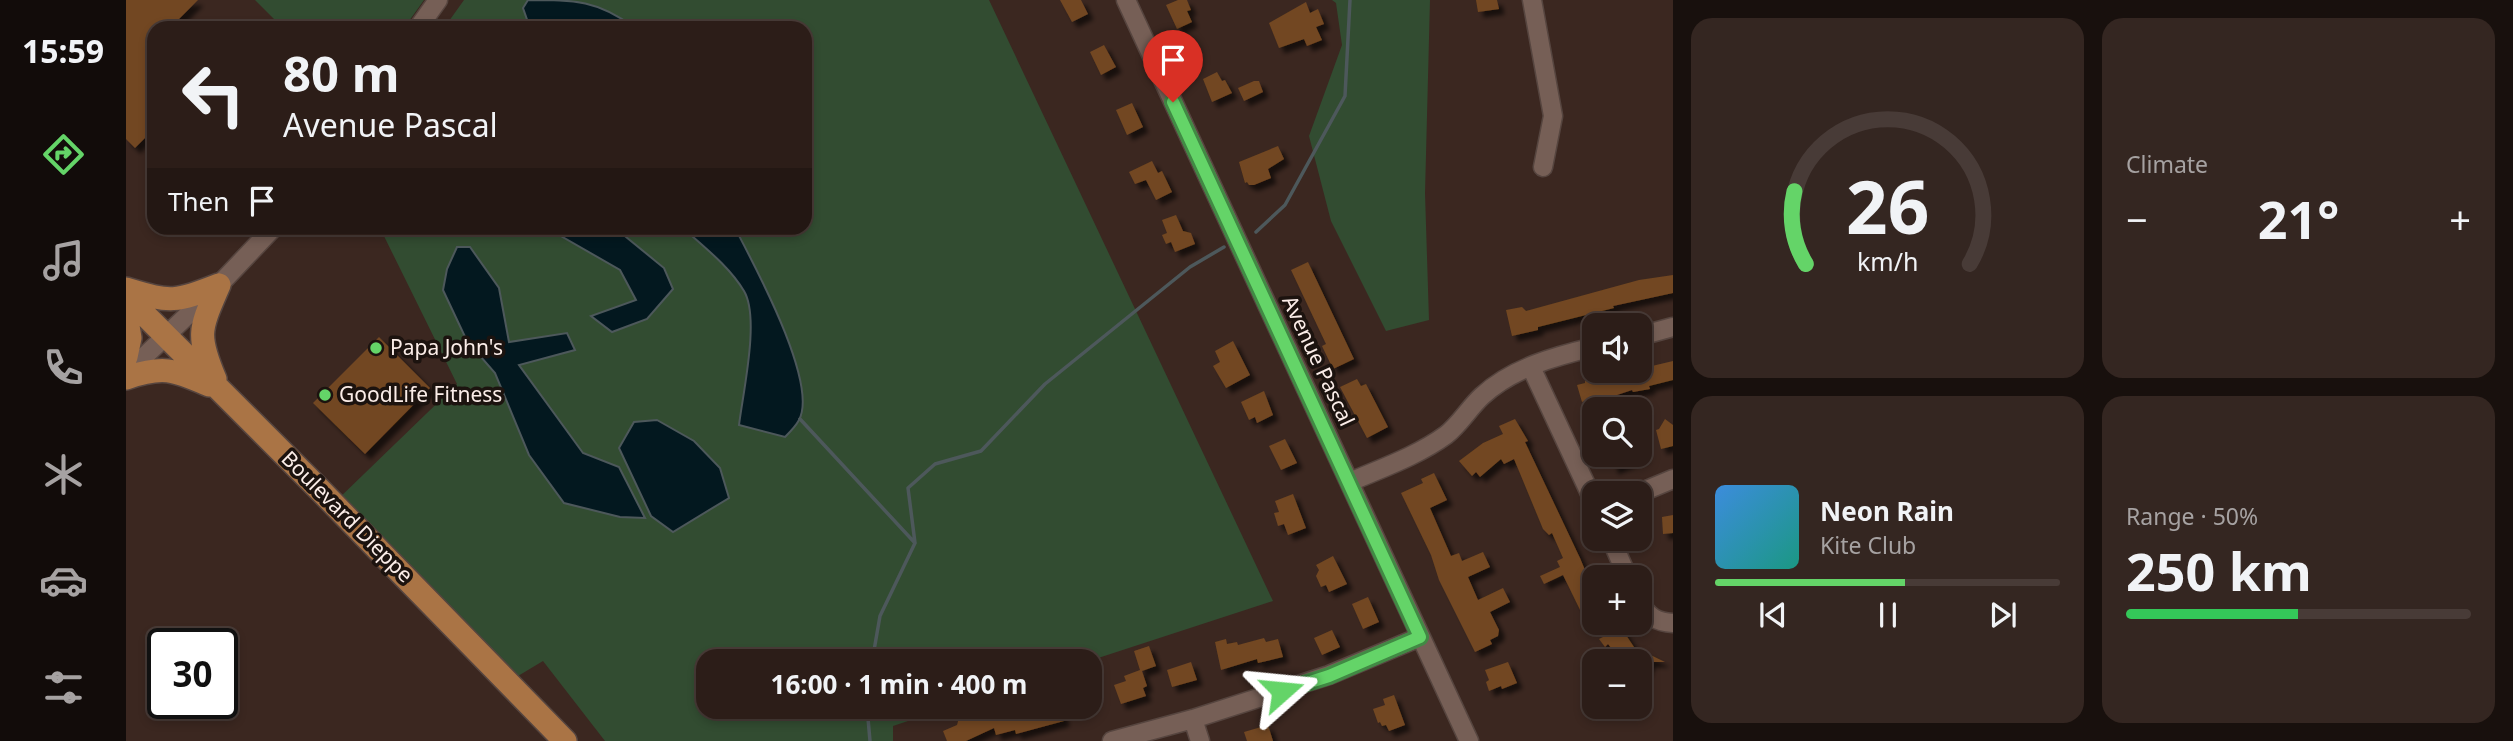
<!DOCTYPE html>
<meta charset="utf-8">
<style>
body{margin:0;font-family:"Noto Sans",sans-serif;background:#342621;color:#f1f3f6;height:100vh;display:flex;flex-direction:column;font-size:26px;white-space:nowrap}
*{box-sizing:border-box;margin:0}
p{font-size:23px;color:#a6a2a2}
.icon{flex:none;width:38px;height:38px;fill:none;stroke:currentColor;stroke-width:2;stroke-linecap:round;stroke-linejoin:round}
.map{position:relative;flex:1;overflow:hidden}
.details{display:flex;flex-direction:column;gap:18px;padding:18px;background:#18100d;width:840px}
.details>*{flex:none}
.hud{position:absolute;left:21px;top:21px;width:665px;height:214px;border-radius:21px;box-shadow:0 4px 10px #0003,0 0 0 2px #483b37;background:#2c1d18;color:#f1f3f6;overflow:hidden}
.tools{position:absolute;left:1456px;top:313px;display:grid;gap:14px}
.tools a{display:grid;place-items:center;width:70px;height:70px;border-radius:14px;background:#2c1d18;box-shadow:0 4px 10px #0003,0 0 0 2px #483b37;font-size:35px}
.speed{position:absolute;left:21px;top:628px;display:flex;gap:14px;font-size:35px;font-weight:700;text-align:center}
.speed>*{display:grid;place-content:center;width:91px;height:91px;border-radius:50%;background:#2c1d18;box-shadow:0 4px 10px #0003,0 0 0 2px #483b37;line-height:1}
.speed .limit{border:4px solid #111;border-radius:10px;background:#fff;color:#111}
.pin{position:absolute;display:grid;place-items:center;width:60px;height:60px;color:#fff;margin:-72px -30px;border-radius:50% 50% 50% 0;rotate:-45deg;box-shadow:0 0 7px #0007}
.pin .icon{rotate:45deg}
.me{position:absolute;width:77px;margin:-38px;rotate:72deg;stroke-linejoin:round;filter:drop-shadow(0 0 5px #0008)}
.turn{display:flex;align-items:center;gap:24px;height:147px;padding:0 21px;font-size:32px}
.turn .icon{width:91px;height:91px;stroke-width:2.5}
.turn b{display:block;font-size:49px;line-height:60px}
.then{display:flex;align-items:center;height:66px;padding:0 21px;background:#0003;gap:14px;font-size:26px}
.big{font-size:52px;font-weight:700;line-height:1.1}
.details .widget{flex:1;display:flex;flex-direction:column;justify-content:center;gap:10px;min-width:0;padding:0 24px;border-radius:21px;background:#342621}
.details .dial{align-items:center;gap:0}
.dial svg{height:182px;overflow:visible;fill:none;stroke:#483b37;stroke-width:7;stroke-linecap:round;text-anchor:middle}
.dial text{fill:#f1f3f6;stroke:none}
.song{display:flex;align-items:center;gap:21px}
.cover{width:84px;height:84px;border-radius:10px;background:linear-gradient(135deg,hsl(210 70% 55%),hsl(170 70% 35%))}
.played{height:7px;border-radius:4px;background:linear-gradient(90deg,#64d468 55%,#483b37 55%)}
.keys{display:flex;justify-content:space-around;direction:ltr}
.heat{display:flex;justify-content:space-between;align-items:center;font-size:38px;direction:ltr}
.charge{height:10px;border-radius:5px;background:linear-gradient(90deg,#34c759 50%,#483b37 0)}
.details .tiles{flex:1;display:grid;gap:18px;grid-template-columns:repeat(2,1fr)}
.trip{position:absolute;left:570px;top:649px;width:406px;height:70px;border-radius:21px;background:#2c1d18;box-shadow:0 4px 10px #0003,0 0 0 2px #483b37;font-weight:700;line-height:70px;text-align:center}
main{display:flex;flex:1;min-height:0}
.menu{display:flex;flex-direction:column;width:126px;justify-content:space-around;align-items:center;background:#120c0a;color:#a6a2a2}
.menu .icon{width:49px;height:49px}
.menu .on{color:#64d468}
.menu b{font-size:32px;color:#f1f3f6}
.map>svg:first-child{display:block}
.green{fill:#324c31}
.water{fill:#03181f;stroke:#4d585b;stroke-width:2}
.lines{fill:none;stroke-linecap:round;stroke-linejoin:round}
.stream{stroke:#4d585b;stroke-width:3.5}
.building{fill:#724720;filter:url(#shadow)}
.minor-casing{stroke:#56453f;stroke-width:21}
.major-casing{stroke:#56453f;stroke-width:26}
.minor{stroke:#765f56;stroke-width:18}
.major{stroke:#aa7445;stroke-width:23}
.route-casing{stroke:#418a44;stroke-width:18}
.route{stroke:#64d468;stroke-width:12}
.poi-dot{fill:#64d468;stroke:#1c130f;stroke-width:2.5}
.labels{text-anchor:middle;stroke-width:7;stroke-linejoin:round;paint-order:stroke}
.poi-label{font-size:21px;fill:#fbede8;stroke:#1c130f;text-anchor:start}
.street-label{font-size:21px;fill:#fbede8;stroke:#1c130f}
</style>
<main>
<nav class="menu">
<b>15:59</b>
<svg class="icon on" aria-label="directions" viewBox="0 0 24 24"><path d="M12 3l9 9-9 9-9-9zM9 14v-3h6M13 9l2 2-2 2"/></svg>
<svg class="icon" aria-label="music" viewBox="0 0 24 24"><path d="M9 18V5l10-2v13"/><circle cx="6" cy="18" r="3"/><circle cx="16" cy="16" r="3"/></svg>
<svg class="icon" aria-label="phone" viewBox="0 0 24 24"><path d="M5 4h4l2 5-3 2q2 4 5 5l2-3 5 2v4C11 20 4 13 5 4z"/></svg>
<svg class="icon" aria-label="climate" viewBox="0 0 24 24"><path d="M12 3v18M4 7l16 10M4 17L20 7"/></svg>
<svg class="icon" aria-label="car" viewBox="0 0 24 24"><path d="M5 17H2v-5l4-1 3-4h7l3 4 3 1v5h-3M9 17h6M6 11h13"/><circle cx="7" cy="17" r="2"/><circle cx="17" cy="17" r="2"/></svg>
<svg class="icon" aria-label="filters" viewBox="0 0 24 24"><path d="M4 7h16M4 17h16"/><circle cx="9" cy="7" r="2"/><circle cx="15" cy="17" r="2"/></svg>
</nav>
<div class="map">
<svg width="1547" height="741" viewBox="0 0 1547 741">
<defs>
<filter id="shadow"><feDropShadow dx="5.5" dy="5.5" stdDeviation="2" flood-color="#0009"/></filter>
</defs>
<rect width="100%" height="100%" fill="#3b2720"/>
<path class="green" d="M129 0H298L278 28H157Z
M338 0H863L1147 601 963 661 583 662V707H824L767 726V741H479L417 661 382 682 208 503 331 384 254 228H679V28H318Z
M1206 0H1304L1299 193 1303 320 1260 331 1205 221 1183 136 1216 45 1210 3Z"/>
<path class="water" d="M402 0C449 0 472 0 509 28H404L397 8Z
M421 228H489L538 268 547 289 521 319 486 332 465 316 510 300 494 270Z
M557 228H609C627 263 693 383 673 420 670 426 664 432 659 437L613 425C617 392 634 318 618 291 603 266 578 247 557 228Z
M331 247H344L373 288 383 342 441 333 449 350 393 365 457 453 493 467 519 518 494 517 438 503 403 455 369 373 341 341 317 290 321 269Z
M531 420 568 441 594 468 603 498 547 532 525 516 493 448 508 422Z"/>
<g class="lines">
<path class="stream" d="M1130 232 1159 205 1219 96 1224 0
M674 419 789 543
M746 662 754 616 789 543 782 488 809 464 855 451 919 384 1064 267 1098 247
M741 707 744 741"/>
</g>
<path class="building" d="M0 0H72L44 28H28V129L9 148 0 139Z
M934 0H955L962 14 946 22Z
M1052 0H1061L1065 10 1061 11 1066 22 1051 29 1040 5Z
M1350 0H1371L1373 9 1352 12Z
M1180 2 1184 13 1192 9 1198 24 1190 27 1196 40 1181 46 1178 39 1153 48 1143 23Z
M978 45 990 67 975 75 964 52Z
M1091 72 1096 81 1099 80 1106 93 1086 102 1077 79Z
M1128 81H1133L1137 92 1118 101 1112 88Z
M1006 103 1017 127 1001 135 990 110Z
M1152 146 1158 159 1142 169 1145 178 1128 185H1123L1121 182 1119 183 1113 162Z
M1026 161 1032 173 1036 171 1046 192 1030 200 1020 180 1009 184 1003 172Z
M1050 215 1057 231 1065 233 1069 244 1049 252 1045 242 1040 244 1036 235 1041 233 1036 220Z
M1182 262 1228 359 1207 369 1196 346 1200 344 1165 270Z
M1547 275V293L1487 306 1488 308 1412 327V330L1386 336 1380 310 1396 307 1400 311 1513 280Z
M253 337 304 388 239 454 187 403Z
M1107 341 1124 375 1100 388 1087 366 1094 362 1089 351Z
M1547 361V380L1523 386 1524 389 1507 392 1506 390 1473 401H1468L1467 398 1456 402 1451 385 1459 383V381L1483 372 1484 376Z
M1231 379 1235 386 1240 384 1262 427 1241 438 1214 387Z
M1138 391 1147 415 1131 423 1129 417 1123 420 1115 402Z
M1389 419 1402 441 1399 442 1454 558 1459 570 1457 571 1465 590 1468 588V623H1492L1508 647 1539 662H1524L1514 683V662H1496L1482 644 1479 647 1473 639 1477 637 1473 631 1460 615 1457 616 1437 575 1418 584 1414 576 1434 567 1431 561 1437 558 1426 533 1423 535 1417 529 1388 459 1378 464 1375 459 1354 477 1350 472 1346 476 1333 461 1357 443 1377 434 1373 426Z
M1539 419 1547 425V446L1535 449 1530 430 1533 429Z
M1159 439 1171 463 1155 470 1143 446Z
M1484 455H1520L1487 469Z
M1308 473 1321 500 1304 508 1325 556 1333 553 1336 561 1357 552 1364 567 1342 577 1352 600 1377 588 1384 602 1364 612 1373 630 1372 636 1364 640 1366 644 1349 652 1313 580 1305 555 1275 493 1297 483 1295 479Z
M1167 494 1180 528 1162 535 1158 524 1152 526 1148 513 1153 512 1149 501Z
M1547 515V533L1537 534 1536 517Z
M1207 556 1221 584 1203 592 1200 585 1195 587 1190 576 1193 570 1190 565Z
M1242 597 1253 622 1237 629 1226 604Z
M1206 630 1214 647 1196 655 1188 638Z
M1138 638 1140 642 1152 639 1157 657 1132 663 1131 659 1095 670 1089 642 1100 639 1101 644 1111 642 1112 645Z
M1023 646 1030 666 1016 671 1021 686 1017 688 1020 696 995 704 988 685 1000 681 998 676 1014 670 1008 651Z
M1065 662 1071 680 1046 687 1041 670Z
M1382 662 1391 683 1376 689 1375 686 1363 691 1360 682 1363 680 1359 670Z
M1268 695 1279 725 1263 731 1260 725 1256 726 1254 722 1252 723 1247 709 1259 705 1257 699Z
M873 707H884L887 719 909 713 908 707H935L938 721 890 734 889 730 870 735 868 728 840 741H821L817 731 831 725 834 714 843 718 850 714H854L855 717 874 712Z
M1142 725 1147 741H1121L1118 732Z"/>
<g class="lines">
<g class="minor-casing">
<path id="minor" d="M1000 0 1343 741
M1406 0 1427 116 1417 167
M292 28 312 0
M1514 336 1547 327
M1405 367 1468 502
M0 374 93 285 147 228
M1224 482C1256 468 1291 456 1320 435 1334 424 1343 408 1356 396 1386 368 1430 356 1468 347
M1511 494 1547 479
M1485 539 1502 578
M1514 603C1523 617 1530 622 1547 623
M1067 719 1074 741
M986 741 1067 719 1203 675 1294 637"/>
</g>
<g class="major-casing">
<path id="major" d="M0 289C46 303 49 302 93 285
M0 296 193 489 439 741
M0 314 4 338 0 357
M0 378C38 365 48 370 83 385
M89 379C70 334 74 329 93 285"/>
</g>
<use href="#minor" class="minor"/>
<use href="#major" class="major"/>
</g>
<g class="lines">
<g class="route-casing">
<path id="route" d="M1047 102 1294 637 1203 676 1156 691"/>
</g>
<use href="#route" class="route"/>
</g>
<g class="poi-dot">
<circle cx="250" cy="348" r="7"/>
<circle cx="199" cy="395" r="7"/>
</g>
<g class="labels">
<g class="poi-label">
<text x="264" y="355">Papa John's</text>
<text x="213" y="402">GoodLife Fitness</text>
</g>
<g class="street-label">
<text transform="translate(1192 361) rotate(65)" y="7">Avenue Pascal</text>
<text transform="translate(221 517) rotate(45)" y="7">Boulevard Dieppe</text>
</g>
</g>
</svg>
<div class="tools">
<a><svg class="icon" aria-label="sound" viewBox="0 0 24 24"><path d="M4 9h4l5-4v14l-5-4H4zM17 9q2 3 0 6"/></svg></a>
<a><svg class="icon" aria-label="search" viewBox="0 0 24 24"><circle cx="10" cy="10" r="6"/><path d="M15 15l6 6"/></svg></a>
<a><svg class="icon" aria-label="layers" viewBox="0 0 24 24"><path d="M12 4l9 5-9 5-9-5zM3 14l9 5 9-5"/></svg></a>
<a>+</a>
<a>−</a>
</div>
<div class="speed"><div class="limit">30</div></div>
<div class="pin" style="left:1047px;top:102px;background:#d93025"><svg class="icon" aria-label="arrive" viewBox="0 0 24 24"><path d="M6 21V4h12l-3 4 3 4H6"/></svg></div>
<svg class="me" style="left:1156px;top:691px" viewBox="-20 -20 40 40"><path d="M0-17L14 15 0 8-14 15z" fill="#64d468" stroke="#fff" stroke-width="4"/></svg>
<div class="trip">16:00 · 1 min · 400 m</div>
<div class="hud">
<div class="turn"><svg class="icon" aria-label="left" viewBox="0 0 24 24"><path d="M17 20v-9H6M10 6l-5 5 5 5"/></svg><div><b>80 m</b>Avenue Pascal</div></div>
<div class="then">Then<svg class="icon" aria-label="arrive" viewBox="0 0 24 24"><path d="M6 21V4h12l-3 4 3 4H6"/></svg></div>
</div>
</div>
<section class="details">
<div class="tiles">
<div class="widget dial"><svg viewBox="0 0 100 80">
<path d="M14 69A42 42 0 1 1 86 69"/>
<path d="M14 69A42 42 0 0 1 9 37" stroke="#64d468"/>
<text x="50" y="56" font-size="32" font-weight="700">26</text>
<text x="50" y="72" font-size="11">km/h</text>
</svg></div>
<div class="widget"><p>Climate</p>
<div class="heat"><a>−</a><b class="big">21°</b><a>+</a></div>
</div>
<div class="widget">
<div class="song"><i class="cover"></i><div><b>Neon Rain</b><p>Kite Club</p></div></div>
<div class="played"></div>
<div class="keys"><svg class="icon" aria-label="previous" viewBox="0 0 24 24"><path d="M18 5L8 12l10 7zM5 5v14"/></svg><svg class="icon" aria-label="pause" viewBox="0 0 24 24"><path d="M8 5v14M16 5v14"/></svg><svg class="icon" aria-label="next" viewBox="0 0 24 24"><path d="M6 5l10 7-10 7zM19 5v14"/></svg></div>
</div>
<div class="widget"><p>Range · 50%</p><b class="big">250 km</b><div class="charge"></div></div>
</div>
</section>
</main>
